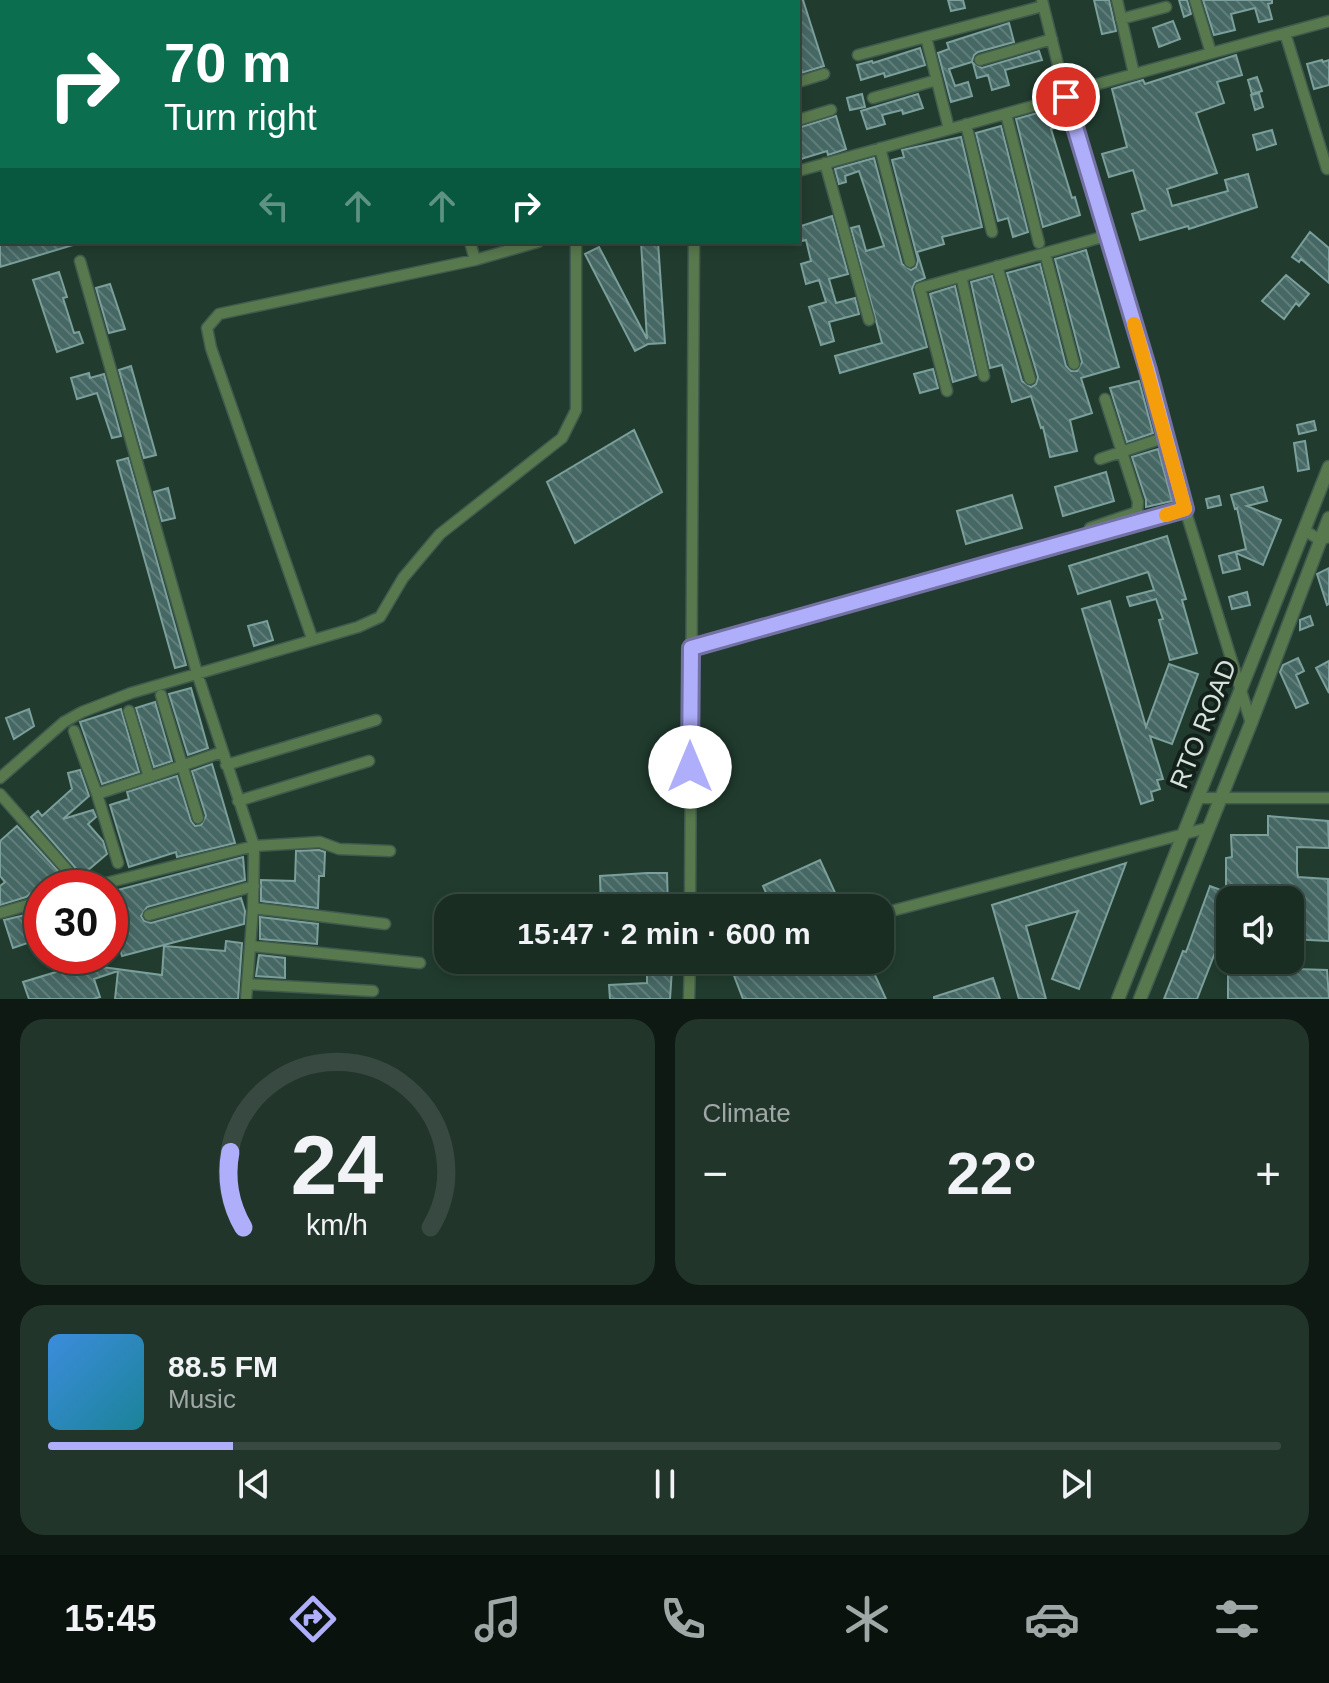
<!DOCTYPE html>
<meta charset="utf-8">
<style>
body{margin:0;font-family:Arial,sans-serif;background:#22352b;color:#f1f3f6;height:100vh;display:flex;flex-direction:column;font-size:30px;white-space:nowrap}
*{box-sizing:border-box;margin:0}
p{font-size:26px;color:#9fa8a6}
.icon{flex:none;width:44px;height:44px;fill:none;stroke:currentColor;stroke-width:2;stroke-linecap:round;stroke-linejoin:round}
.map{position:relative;height:999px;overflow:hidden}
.side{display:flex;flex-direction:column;gap:20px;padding:20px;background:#0e1913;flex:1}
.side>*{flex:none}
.top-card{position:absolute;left:0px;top:0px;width:800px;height:244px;box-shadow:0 4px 12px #0003,0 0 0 2px #374941;background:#0b6e4f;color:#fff;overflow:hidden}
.controls{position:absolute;left:1216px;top:886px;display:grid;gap:16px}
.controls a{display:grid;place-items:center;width:88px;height:88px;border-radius:16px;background:#192d23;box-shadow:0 4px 12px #0003,0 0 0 2px #374941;font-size:40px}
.speed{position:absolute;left:24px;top:870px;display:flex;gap:16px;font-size:40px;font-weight:700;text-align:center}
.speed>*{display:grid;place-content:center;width:104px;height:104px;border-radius:50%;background:#192d23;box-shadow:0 4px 12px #0003,0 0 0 2px #374941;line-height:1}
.speed .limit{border:12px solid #d22;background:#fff;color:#111}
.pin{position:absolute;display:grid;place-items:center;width:68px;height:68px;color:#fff;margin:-34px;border:4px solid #fff;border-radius:50%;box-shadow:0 2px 8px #0007}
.me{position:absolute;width:88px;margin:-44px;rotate:0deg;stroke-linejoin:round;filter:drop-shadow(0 0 6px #0008)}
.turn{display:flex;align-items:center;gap:28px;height:168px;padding:0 32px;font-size:36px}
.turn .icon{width:104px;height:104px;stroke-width:2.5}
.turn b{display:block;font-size:56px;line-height:68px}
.lanes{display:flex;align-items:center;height:76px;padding:0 32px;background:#0003;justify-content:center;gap:40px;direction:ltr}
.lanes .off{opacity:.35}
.big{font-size:60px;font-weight:800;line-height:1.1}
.side .card{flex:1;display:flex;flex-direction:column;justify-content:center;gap:12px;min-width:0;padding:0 28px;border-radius:24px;background:#22352b}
.side .dial{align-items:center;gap:0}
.dial svg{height:208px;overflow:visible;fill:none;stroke:#374941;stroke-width:7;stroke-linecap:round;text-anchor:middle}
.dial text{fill:#f1f3f6;stroke:none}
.song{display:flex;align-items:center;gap:24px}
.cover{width:96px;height:96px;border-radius:12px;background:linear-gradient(135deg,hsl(210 70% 55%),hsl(190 70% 35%))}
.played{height:8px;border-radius:4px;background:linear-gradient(90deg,#afaefa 15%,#374941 15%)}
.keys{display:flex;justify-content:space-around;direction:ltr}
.heat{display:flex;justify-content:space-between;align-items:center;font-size:44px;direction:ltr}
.side .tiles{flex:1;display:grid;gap:20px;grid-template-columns:1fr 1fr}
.card:last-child{grid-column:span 2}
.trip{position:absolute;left:434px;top:894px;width:460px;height:80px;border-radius:24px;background:#192d23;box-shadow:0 4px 12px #0003,0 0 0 2px #374941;font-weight:800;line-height:80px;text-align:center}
.dock{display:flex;height:128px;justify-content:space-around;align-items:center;background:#0a120e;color:#9fa8a6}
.dock .icon{width:56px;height:56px}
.dock .selected{color:#afaefa}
.dock b{font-size:36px;color:#f1f3f6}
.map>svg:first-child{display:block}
.building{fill:url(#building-back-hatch);stroke:#7b9f9a;stroke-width:2}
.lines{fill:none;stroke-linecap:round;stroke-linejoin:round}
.service-casing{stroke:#415a4e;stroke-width:8}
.minor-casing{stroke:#415a4e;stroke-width:13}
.tertiary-casing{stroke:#415a4e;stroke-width:15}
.service{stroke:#58784e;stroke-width:5}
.minor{stroke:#58784e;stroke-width:10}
.tertiary{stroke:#58784e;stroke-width:12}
.route-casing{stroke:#7271a2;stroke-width:20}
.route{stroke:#afaefa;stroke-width:14}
.slow{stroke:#f59e0b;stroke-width:14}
.labels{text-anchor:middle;stroke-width:8;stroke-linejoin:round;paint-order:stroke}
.street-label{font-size:26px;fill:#d4e3db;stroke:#14201a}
</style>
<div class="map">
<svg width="1329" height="999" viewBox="0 0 1329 999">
<defs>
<pattern id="building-back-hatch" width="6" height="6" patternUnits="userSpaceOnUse" patternTransform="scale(2)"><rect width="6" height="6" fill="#466864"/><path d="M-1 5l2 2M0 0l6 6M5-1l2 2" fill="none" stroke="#607d7a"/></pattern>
</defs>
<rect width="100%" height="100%" fill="#213c2f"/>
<path class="building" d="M798 0H803L824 66 798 74Z
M948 0H963L965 8 951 11Z
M1094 0H1109L1116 31 1102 34Z
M1179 0H1187L1191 14 1184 17Z
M1203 0H1272V3L1268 4 1272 19 1259 22 1255 8 1231 14 1235 30 1214 35Z
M1173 21 1180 39 1159 47 1153 28Z
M1009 23 1014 42 978 52 974 55 972 62 949 69 955 86 968 82 972 96 951 102 938 53 949 49 947 43Z
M920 48 925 65 885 77 884 73 861 80 857 65 872 61 873 63Z
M1039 51 1042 60 1005 70 1009 85 992 90 988 75 977 78 973 63 982 68Z
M1236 55 1242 75 1217 82 1224 103 1196 113 1217 173 1167 189 1172 206 1228 191 1225 180 1248 174 1257 207 1189 229 1188 226 1140 240 1132 214 1145 210 1133 170 1109 177 1102 154 1127 147 1112 89 1143 80 1145 84Z
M1322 60 1323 62 1329 60V85L1314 89 1307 64Z
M1257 77 1262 91 1252 94 1248 80Z
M1259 93 1263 107 1255 110 1251 95Z
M862 94 865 107 850 110 847 98Z
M918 94 923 108 903 114 902 110 882 115 885 124 867 129 861 111Z
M1055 108 1061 126 1051 129 1072 198 1075 197 1080 215 1043 227 1016 119Z
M836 116 846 149 828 155 827 151 798 160V128Z
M1001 126 1028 232 1013 237 1008 218 998 221 976 133Z
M1272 130 1276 144 1257 150 1253 135Z
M961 137 982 227 942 237 944 244 917 252 925 278 915 282 912 289 927 347 840 373 835 356 882 343 851 228 859 226 866 251 884 246 859 171 845 176 846 182 839 184 835 169 874 158 902 264 911 270 916 267 918 260 892 160 904 157 902 150Z
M832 216 848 274 829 279 836 303 855 298 859 314 829 322 834 341 821 345 809 307 826 302 819 280 806 284 801 264 811 261 806 240 798 242V227Z
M1310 232 1329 248V283L1301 259 1299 262 1292 257Z
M0 242H73V245L0 267Z
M641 242H658L665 343 648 344 635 351 585 254 599 247 647 339Z
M1086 250 1119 367 1081 378 1092 413 1070 420 1077 451 1050 457 1043 427 1041 428 1031 396 1012 402 1002 365 990 368 971 282 992 276 1022 381 1031 387 1036 384 1038 377 1007 273 1040 264 1066 366 1071 371H1077L1082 362 1055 259Z
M59 272 67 297 63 298 74 333 79 332 83 343 57 352 33 280Z
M1286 275 1309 294 1299 306 1296 303 1284 319 1262 301Z
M110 284 125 329 109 333 96 288Z
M955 286 976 375 953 382 930 294Z
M131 366 156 455 144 458 119 370Z
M933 369 938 388 920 393 914 374Z
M89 373 90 378 104 374 121 436 112 438 97 393 77 399 71 378Z
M1139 381 1153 433 1127 442 1110 388Z
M1314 421 1316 430 1299 434 1297 425Z
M634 430 662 492 575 543 547 482Z
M1305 441 1309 469 1298 471 1294 443Z
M1158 449 1172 501 1146 507V500L1132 457Z
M128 458 186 665 175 668 117 461Z
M1106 472 1114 501 1063 516 1055 487Z
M1263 487 1267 501 1247 506 1281 520 1263 565 1236 553 1240 569 1223 573 1219 556 1246 549 1237 508 1235 509 1231 495Z
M168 488 175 518 162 521 154 492Z
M1012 495 1022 528 966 544 957 511Z
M1219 496 1221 505 1208 508 1206 499Z
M1167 536 1186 599 1182 600 1197 653 1170 660 1159 620 1163 619 1156 599 1130 606 1127 597 1154 590 1148 572 1078 594 1069 566Z
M1329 568V604L1327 605 1317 574Z
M1247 592 1250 605 1232 609 1229 597Z
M1110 601 1146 727 1169 664 1198 674 1172 744 1150 736 1163 779 1157 780 1160 789 1151 792 1153 800 1141 804 1082 609Z
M1310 616 1313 625 1300 630V620Z
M267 621 273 640 254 646 248 626Z
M1298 658 1304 671 1296 675 1308 703 1296 708 1280 672 1283 665Z
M1329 661V693L1316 668Z
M191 688 208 748 188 755 169 694Z
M155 702 172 761 154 767 136 708Z
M29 709 34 726 14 739 6 718Z
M121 709 139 772 102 784 80 722Z
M212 764 235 843 177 857 176 852 129 867 110 805 129 799 127 792 177 776 191 821 195 826 201 825 206 816 192 771Z
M80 770 89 796 63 819 93 810 96 817 88 824 103 841 107 854 80 877 74 866 31 817 38 811 42 816 72 789 68 773Z
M1268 816 1328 821 1329 848 1297 847V871L1298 877 1328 879 1329 941 1290 939V900H1230V914L1197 999H1164L1183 951 1186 952 1210 886 1226 892V858L1232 857 1231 835H1268Z
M17 826 59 872 26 897 0 905V886L5 882 0 876V841Z
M319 850 325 852 324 876H319L318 908 261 901V880L295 881 296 851Z
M243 857 245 880 147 907 141 916 144 921 151 923 241 898 245 911 244 924 122 956 113 923 110 924V892Z
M820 860 842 908H773L763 886Z
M1126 863 1079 989 1052 979 1078 911 1026 926 1046 999H1019L992 905Z
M647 873H667L668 908H601L600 876Z
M42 911V938L13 948 4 920Z
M260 917 318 924 317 944 260 939Z
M226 941 242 943 238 999H115L118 971 94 979 100 997 93 999H29L23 982 56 972 51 956H109V959L87 965 162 975 164 946 225 951Z
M259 955 285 958V978L256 976Z
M728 960H868L886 999H743Z
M1228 960H1259V963L1278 964V960H1296V969L1327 970 1329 998 1228 999Z
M672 969 670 999H610L609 985 647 983V970Z
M993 978 1000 999H934V997Z"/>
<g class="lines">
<g class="service-casing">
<path id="service" d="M161 0 162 2
M220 0 221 2"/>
</g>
<g class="minor-casing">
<path id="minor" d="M399 0V2
M1042 0 1066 97 1148 370 1185 509 1251 723
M1117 0 1134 74
M1195 0 1211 53
M70 2 77 0
M689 2V0
M1121 19 1166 7
M0 22H2
M1285 33 1327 169
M926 37 949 129
M858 55 1043 6
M980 60 1052 39
M798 82 824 74
M1065 93 1329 21
M873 98 937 80
M1006 114 1039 243
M798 120 831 110
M966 124 992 232
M880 148 910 262
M825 163 869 320
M798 171 1066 97
M470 242 475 260 538 242
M1045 253 1074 364
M80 261 197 673 254 846 253 908 246 999
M997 266 1030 379
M961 276 984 376
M947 391 920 288 1106 236
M1100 459 1166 437
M1090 528 1137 512 1138 502 1105 399
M1304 530 1320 540 1329 537
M312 638 211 348 207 328 219 314 475 260
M691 648 1185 509
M161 695 198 818
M129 711 149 777 222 752
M74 731 97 794
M226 765 376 720
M0 778 64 722 82 712 131 693 358 627 380 617 403 578 440 534 562 438 576 410V242
M0 794 68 871V879L57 887
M1197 798H1329
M238 801 369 761
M118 863 97 794 149 777
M86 888 254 846 320 842 339 849 390 851
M253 908 385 924
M690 908 694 242
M0 913 42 901
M880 914 1207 828
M149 915 254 886
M251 946 420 963
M690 965 708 960
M247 984 373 991
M689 999 690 960"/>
</g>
<g class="tertiary-casing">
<path id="tertiary" d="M1118 999 1329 467
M1140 999 1251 723 1329 518"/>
</g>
<use href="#service" class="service"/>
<use href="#minor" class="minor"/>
<use href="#tertiary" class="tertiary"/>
</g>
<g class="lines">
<g class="route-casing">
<path id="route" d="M690 767 691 648 1185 509 1148 370 1066 97"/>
</g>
<use href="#route" class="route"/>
<path class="slow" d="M1134 324 1185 509 1166 515"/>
</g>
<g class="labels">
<g class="street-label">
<text transform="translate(1203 724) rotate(-68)" y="9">RTO ROAD</text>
</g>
</g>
</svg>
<div class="controls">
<a><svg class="icon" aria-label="sound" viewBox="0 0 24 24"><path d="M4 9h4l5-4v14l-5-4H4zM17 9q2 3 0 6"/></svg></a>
</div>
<div class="speed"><div class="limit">30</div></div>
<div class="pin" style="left:1066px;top:97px;background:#d93025"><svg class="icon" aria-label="arrive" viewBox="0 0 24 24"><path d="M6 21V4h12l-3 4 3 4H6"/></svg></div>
<svg class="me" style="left:690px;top:767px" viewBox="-20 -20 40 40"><circle r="19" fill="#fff"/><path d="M0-13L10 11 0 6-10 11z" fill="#afaefa"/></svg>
<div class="trip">15:47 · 2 min · 600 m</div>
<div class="top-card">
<div class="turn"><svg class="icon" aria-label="right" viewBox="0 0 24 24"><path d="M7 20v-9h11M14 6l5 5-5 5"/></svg><div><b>70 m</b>Turn right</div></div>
<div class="lanes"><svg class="icon off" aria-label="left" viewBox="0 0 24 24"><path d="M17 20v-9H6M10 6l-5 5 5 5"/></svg><svg class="icon off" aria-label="ahead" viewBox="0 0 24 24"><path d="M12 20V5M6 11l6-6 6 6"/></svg><svg class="icon off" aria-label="ahead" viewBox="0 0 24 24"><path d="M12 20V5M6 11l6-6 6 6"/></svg><svg class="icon" aria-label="right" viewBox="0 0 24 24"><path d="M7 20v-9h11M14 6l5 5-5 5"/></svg></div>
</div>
</div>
<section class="side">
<div class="tiles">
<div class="card dial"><svg viewBox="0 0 100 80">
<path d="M14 69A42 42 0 1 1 86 69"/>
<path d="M14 69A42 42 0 0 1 9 40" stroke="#afaefa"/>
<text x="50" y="56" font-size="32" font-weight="700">24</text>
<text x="50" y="72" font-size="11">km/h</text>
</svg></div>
<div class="card"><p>Climate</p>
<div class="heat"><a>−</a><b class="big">22°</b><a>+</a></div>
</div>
<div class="card">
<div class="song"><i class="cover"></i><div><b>88.5 FM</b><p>Music</p></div></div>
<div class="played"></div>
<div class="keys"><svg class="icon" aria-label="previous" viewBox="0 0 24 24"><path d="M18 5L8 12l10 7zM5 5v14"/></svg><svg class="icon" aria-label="pause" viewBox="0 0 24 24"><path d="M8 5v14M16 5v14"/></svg><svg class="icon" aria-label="next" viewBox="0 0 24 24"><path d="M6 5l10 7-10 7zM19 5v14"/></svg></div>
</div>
</div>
</section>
<nav class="dock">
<b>15:45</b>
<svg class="icon selected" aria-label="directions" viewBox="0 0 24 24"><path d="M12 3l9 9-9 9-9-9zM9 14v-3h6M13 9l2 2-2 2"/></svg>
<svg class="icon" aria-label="music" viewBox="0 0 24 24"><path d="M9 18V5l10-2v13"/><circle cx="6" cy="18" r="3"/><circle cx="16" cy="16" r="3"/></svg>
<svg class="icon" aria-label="phone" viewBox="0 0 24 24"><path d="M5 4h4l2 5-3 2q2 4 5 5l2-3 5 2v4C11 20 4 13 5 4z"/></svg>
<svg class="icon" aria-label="climate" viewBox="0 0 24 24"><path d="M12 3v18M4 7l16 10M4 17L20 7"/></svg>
<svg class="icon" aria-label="car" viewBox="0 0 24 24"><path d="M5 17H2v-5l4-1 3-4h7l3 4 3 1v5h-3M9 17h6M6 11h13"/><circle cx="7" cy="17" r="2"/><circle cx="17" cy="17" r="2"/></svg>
<svg class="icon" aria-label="filters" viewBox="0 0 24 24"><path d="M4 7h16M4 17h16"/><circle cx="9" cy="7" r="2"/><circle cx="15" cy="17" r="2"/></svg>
</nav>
